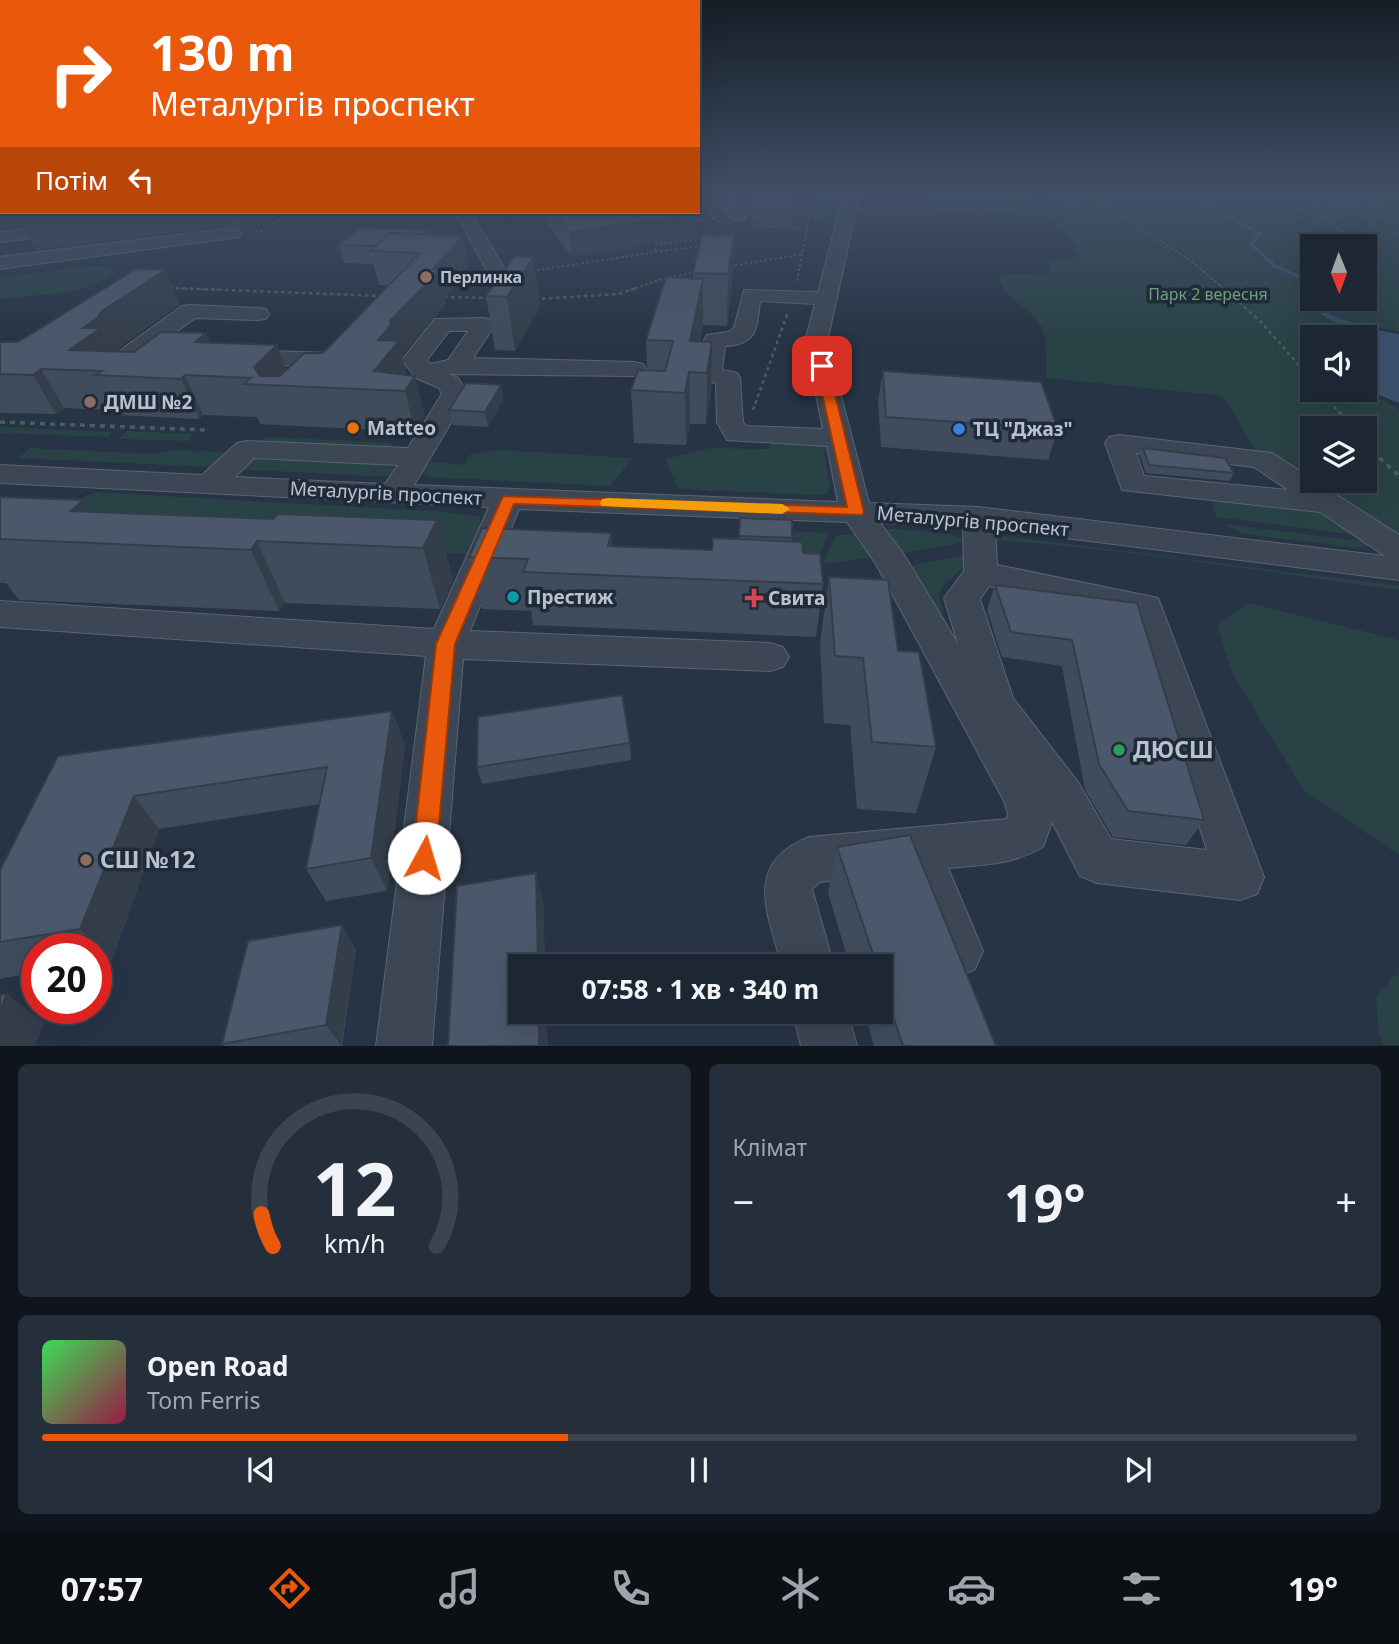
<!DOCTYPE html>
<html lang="uk">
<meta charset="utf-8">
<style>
body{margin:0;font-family:"Noto Sans",sans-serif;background:#252f3c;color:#f1f3f6;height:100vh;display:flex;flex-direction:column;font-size:26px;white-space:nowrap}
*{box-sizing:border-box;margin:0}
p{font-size:23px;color:#a0a5ac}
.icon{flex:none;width:38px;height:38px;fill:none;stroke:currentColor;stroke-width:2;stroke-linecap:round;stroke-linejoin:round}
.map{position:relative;height:1046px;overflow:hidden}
.side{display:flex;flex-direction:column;gap:18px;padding:18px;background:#10151d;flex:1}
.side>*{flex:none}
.top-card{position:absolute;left:0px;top:0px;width:700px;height:214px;box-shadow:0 7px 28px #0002,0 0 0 2px #3b444f;background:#ea580c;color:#fff;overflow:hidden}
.needle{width:46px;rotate:179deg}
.controls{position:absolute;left:1300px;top:234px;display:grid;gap:14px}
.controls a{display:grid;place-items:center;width:77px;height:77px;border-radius:0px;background:#1d2734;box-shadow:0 7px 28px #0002,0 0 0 2px #3b444f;font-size:35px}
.speed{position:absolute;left:21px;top:933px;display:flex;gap:14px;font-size:35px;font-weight:700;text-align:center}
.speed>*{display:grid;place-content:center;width:91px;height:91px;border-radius:50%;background:#1d2734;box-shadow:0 7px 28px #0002,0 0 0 2px #3b444f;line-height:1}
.speed .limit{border:10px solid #d22;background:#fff;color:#111}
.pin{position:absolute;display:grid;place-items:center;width:60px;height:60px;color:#fff;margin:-30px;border-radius:14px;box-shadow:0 4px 10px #0006}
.me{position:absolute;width:77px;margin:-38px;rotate:6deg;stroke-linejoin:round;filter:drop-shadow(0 0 5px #0008)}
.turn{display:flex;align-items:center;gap:24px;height:147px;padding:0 35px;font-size:32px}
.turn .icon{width:91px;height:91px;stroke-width:2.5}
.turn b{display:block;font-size:49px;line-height:60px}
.then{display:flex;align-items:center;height:66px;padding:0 35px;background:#0003;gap:14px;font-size:26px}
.big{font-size:52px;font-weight:700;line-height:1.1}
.side .widget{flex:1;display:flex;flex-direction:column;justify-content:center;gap:10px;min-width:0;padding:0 24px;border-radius:10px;background:#252f3c}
.side .dial{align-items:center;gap:0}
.dial svg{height:182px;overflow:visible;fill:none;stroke:#3b444f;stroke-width:7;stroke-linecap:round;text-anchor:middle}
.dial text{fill:#f1f3f6;stroke:none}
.song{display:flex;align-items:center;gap:21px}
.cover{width:84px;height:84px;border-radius:10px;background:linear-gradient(135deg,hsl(130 70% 55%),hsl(340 70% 35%))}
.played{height:7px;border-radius:4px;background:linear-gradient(90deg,#ea580c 40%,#3b444f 40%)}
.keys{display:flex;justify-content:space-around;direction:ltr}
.heat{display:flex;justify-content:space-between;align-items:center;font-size:38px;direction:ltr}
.side .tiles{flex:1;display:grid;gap:18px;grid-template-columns:1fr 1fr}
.widget:last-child{grid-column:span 2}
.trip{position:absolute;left:508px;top:954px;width:385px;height:70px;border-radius:0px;background:#1d2734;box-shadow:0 7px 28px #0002,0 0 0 2px #3b444f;font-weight:700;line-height:70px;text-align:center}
.tabs{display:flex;height:112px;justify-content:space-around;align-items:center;background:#0c1015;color:#a0a5ac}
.tabs .icon{width:49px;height:49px}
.tabs .on{color:#ea580c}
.tabs b{font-size:32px;color:#f1f3f6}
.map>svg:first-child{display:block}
.green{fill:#294246;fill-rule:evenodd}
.water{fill:#3d516e}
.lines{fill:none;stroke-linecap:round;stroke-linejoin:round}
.stream-far1{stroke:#3d516e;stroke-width:3.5}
.stream{stroke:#3d516e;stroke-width:4.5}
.minor-casing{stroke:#5a6472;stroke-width:2}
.path-far2{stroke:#485f62;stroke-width:2;stroke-dasharray:2.5 2.5;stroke-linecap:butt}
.path-far1{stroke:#485f62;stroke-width:2.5;stroke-dasharray:3.5 3.5;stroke-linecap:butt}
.path{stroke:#485f62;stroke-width:3.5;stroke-dasharray:5 5;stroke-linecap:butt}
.minor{fill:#3c4654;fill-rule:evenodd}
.wall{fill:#404c5c}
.shaded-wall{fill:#343e4b}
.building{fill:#4b586b;stroke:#343e4b;stroke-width:2}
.route{fill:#ea580c;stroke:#983908;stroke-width:2}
.slow{fill:#f59e0b}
.education-dot{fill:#8d6e63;stroke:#202b3a;stroke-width:2.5}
.food-dot{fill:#e8710a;stroke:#202b3a;stroke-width:2.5}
.shop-dot{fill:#3f7fe0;stroke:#202b3a;stroke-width:2.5}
.culture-dot{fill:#0f9aa8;stroke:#202b3a;stroke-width:2.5}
.health-dot{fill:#e0444e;stroke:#202b3a;stroke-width:2.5}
.leisure-dot{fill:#2e9e5b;stroke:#202b3a;stroke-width:2.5}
.labels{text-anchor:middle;stroke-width:7;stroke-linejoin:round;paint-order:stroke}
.far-poi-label{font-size:16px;font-weight:bold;fill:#bac1ce;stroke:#202b3a;text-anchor:start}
.far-park-label{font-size:16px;fill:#709f7b;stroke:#202b3a}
.poi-label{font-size:19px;font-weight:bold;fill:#bac1ce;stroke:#202b3a;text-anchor:start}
.street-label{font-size:19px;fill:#bac1ce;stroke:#202b3a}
.near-poi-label{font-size:23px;font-weight:bold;fill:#bac1ce;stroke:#202b3a;text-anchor:start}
</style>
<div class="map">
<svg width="1399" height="1046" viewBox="0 0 1399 1046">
<rect width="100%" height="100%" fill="#273445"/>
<path class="green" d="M817 193H838L845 196 837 222 812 220Z
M933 193H1031L1037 212 925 207 923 198Z
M1043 193H1399V332C1376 326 1357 323 1334 329L1330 336 1332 338H1312V390H1364L1399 409V538L1256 451 1225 399 1215 395 1046 378C1046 360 1049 339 1039 323 1028 304 1008 304 998 278L1006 274 1050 275 1049 260 1079 259 1071 238 1058 224 1065 219 1049 213ZM1312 247H1365V299H1312ZM1312 429H1365V481H1312Z
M92 266H102L114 272C92 295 31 295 0 299V277Z
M0 427 112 432 108 437 0 433Z
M126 431 193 434 189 441 119 439Z
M272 437 391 443 392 450 264 443 265 438Z
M773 441 818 443 823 447 830 488 827 493 818 495 678 489 665 459 710 448 769 449Z
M31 448 153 454 173 450 229 452 213 467 18 458Z
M499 450 633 458 610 486 427 477 419 469 432 462 465 465 469 455Z
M249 454 380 460 395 470 393 476 387 477 236 469Z
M95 492 446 512 480 517V524L466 554 45 531 68 505Z
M1219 497 1315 506 1365 536 1217 517 1212 509Z
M1224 524 1369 542 1368 546 1356 548 1243 534Z
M877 528 949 533 967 542 894 554Z
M794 531 828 533 817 564 794 568Z
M836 535H869L872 557 823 564Z
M998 535 1399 586V590C1263 572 1126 548 988 540V536Z
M970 554V562L941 587 939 599 944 612 930 617 900 568Z
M1249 603 1399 640V855L1305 792 1232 673 1217 625Z
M1399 974V1045H1384L1379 1034 1376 998 1392 977Z"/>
<path class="water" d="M1362 327 1399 334V403L1374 393 1365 383V338H1343V332Z"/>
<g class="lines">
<path class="stream-far1" d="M1207 193 1198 198 1261 234 1251 244 1275 266 1305 279 1303 290"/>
<path class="stream" d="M1302 288C1316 315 1334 321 1362 327"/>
<g class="minor-casing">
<path id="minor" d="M721 193H737L733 199 746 216 744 220H732L717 199Z
M844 193H860L827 342 869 503 978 507 1385 556 1320 512 1122 490 1105 443 1109 437 1119 435 1272 453 1399 535V580L995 529 997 565 1158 598 1264 877 1257 894 1240 900 1097 883 1080 876 1052 822 1043 847C1012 865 983 865 948 868L983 951 975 969 957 977 939 969 902 873 820 882 812 889 834 966H782C768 913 742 864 809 837L1007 819 1008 813 1004 801 876 564 847 522 519 509 470 631 770 643 783 647 789 657 783 667 770 671 463 659 432 1046H376L426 656 0 627V601L434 629 489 507 0 483V465L202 475 237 443 247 441 408 448 442 394 439 388 416 378 402 360 435 319 484 318 492 320 495 325 473 358 634 362 643 364 646 369 643 374 634 376 449 374 458 378 468 394 414 485 838 502 827 446 727 440 717 422 716 383 700 380 697 375 704 340 707 335 728 332 734 328 744 290 818 292ZM760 301 815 304 805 342 823 429 746 426 743 422 740 378 737 373 722 370 725 346C758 345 757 327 760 301ZM449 331H468L448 360 430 364 427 360ZM1136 453 1254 467 1288 490 1144 476ZM254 458 398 465 385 484 235 477ZM880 523 963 526 964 571 944 598 958 644 903 553ZM989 586 1130 616 1207 850 1111 839 1078 782 1013 698 980 599Z
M455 212H471L519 294 516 298H502Z
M68 224 77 229 74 233 0 242V232Z
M233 228 242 233 239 237 0 269V257Z
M190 305 258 308 266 309 269 314 266 319 258 320 195 318 154 348 176 350 180 355 176 360 168 362 122 359 118 354 122 349 182 306Z
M241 350 330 353 338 355 342 360C334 371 328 374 316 371L312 367 233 362 229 357 233 352Z
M793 1012H847L857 1046H801Z"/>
</g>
<path class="path-far2" d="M1037 193 1044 214
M1087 193 1193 262 1225 290
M1300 193 1358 247
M1316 193 1399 237
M1358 193 1383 199
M698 198 713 218 721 222
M874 205 1044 214 1048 217 1070 208 1073 202 1072 193
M897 205 931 193
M1282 213 1325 205 1399 198
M692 221 713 218 716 213
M1312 222 1352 213 1366 205
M754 225 807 228
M250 232 262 231 290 212
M655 252 702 246
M1365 253 1379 264
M730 266 804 254
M532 271 655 252 656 245 700 239 694 234
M797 281 814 193
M171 288 222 290
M631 290 662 279 695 272"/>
<path class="path-far1" d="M176 288 380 296
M1223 288 1261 322 1312 380
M444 297 489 298
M535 299 619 294 636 288
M1321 390 1340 414
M753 410 788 312"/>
<path class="path" d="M1339 412 1353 429
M0 422 206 430
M1365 444 1399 476"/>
<use href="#minor" class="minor"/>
</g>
<path class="wall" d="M753 193H794L792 225 752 223Z
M22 212H256L255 228 241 230 233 225 36 250Z
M545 212H692L696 215V238L571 256 546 222Z
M428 230 429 234 469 268 445 298 446 304 402 356 407 375 425 416 415 432 260 424 257 417 203 415 199 419 116 415 113 410 64 408 56 414 0 413V342H18L180 304 120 347 117 352H134L206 333 210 343 277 345 286 370 323 353 389 285H379L373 264 344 263 339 245Z
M734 236 732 284 727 326 703 325 700 342 711 392 706 424H690L686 445 634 443 631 390 647 370 646 340 693 278V273Z
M533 257 540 307 515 351 495 350 486 296Z
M883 371 1058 429 1048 460 881 447 878 401Z
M501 385 503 400 488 427 453 425 449 410Z
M1143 448 1234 473 1230 481 1146 473 1140 456Z
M0 497 83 500 90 512 274 519 437 520 453 581 440 609 285 603 279 611 19 600 6 583H0Z
M740 518 792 538V541L803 553 823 584 816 637 533 625 531 611 482 609 469 557 611 533 612 546 712 550 739 539Z
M829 577 898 651 936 747 916 813 857 809 850 725 824 723 820 643Z
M995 585 1137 603 1204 820 1186 845 1113 837 1085 790 1062 666 1002 657 987 610Z
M392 711 405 745 387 891 326 901 306 869 320 804 159 829 112 960 96 962V948H37V972L0 979V870L58 756Z
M630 743 631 760 482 784 477 767Z
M837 847 996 1046H874L864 1012H880V966H850L828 893Z
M356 949 342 1046H224L222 1044Z"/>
<path class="shaded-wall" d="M46 212H228L233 225 36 250 19 216Z
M235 212H256L255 228 241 230Z
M341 212H386L342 217Z
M696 215V238L571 256 569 232Z
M463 236 469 268 445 298 446 304 402 356 408 379 374 371 378 340 390 321 433 269Z
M734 236 732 284 727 326 728 274Z
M533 257 540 307 515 351 507 297Z
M165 270 180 304 120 347 116 355 102 371 69 350 83 328 102 311Z
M703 279V325L694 372 690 341Z
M206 333 221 371 195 342Z
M712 342 711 392 706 424 707 373Z
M277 345 291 384 261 385 254 367Z
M41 369 64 408 56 414 33 375Z
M689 372 690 424 686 445 685 393Z
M185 375 203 415 199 419 181 379Z
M415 376 425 416 415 432 405 391Z
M501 385 503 400 488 427 485 412Z
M83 500 109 544 71 511Z
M437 520 453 581 440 609 423 548Z
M611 533 615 576 608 546Z
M257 541 285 603 279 611 251 550Z
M392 711 405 745 387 891 371 858Z
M134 796 159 829 112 960 80 929Z
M536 873 544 905 545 966H538Z
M342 925 356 949 341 1046 326 1025Z
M7 994 45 1023 35 1046H0V1009Z
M539 1012H547L548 1046H539Z"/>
<path class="building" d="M22 212H58L19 216Z
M553 212H692L696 215 569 232Z
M359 228 428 230 423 234 390 233 376 246 339 245Z
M390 233 463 236 433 269H439L429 281 390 321 391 325 378 340 399 341 374 371 415 376 405 391 244 384 251 378 185 375 181 379 95 375 102 371 41 369 33 375 0 374V342H18L136 269 165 270 102 311 97 318 83 328H101L69 350 134 352 161 332 206 333 195 342 277 345 254 367 260 376H280L304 353H323L420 253 370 251Z
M702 235 734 236 728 274 693 273Z
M515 256 533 257 507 297 486 296Z
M666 277 703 279 690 341 712 342 707 373 689 372 685 393 631 390 638 370 665 371 673 341 646 340Z
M883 371 1041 382 1058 429 886 417Z
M466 383 501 385 485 412 449 410Z
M1143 448 1225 458 1234 473 1149 465Z
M0 497 83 500 71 511 274 519 277 514 437 520 423 548 257 541 251 550 0 539Z
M740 518 792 520V538L739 536Z
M482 528 611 533 608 546 712 550 713 538 802 542 803 553 820 554 823 584 523 572 528 559 469 557Z
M829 577 888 580 898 651 919 652 936 747 872 742 863 658 835 656Z
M995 585 1137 603 1204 820 1128 811 1099 764 1072 640 1011 632Z
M622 695 630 743 477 767 478 717Z
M392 711 371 858 306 869 327 767 134 796 80 929 0 942V870L58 756Z
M910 835 996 1046H903L880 977V966H877L837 847Z
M536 873 538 966H520V1012H539V1046H448L457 886Z
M342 925 326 1025 222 1044 248 941Z
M7 994 0 1009V995Z"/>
<linearGradient id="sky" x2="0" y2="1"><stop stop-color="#151d26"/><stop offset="0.57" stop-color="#415068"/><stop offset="1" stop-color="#415068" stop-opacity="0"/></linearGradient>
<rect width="1399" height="340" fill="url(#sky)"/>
<path class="route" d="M822 362 828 366 864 512 862 515 514 504 455 644 436 858 432 866 424 870 415 866 412 858 436 644 503 496 847 507 816 366Z"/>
<path class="slow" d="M608 498 782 504 790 509 782 514 602 506 600 503 602 499Z"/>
<g class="education-dot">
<circle cx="426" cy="277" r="7"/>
<circle cx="90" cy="402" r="7"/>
<circle cx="86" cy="860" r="7"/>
</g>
<circle class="food-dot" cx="353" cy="428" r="7"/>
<circle class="shop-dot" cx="959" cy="429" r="7"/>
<circle class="culture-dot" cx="513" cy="597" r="7"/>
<path class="health-dot" d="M750.5 587.5h7v7h7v7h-7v7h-7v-7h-7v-7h7z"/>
<circle class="leisure-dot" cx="1119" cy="750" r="7"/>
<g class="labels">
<g class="far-poi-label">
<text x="440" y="283">Перлинка</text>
</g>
<g class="far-park-label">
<text x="1208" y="300">Парк 2 вересня</text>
</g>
<g class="poi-label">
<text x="104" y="409">ДМШ №2</text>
<text x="367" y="435">Matteo</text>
<text x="973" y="436">ТЦ "Джаз"</text>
<text x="527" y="604">Престиж</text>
<text x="768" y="605">Свита</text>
</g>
<g class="street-label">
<text transform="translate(386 493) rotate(3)" y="7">Металургів проспект</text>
<text transform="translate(973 521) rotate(5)" y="7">Металургів проспект</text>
</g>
<g class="near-poi-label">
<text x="1133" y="758">ДЮСШ</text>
<text x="100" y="868">СШ №12</text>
</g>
</g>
</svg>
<div class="controls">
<a><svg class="needle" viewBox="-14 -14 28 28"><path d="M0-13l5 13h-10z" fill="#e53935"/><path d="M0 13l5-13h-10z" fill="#a0a5ac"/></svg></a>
<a><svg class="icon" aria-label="sound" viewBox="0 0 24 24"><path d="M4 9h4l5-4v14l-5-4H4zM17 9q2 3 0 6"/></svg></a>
<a><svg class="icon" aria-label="layers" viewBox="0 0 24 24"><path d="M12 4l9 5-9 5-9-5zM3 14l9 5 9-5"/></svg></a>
</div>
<div class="speed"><div class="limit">20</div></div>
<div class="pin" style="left:822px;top:366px;background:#d93025"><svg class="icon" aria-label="arrive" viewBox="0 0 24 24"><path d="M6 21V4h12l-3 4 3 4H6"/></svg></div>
<svg class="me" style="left:424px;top:858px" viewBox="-20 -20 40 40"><circle r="19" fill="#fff"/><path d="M0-13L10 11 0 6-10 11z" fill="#ea580c"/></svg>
<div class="trip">07:58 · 1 хв · 340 m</div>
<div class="top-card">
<div class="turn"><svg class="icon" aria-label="right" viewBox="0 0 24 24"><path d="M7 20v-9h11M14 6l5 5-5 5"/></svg><div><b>130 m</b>Металургів проспект</div></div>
<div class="then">Потім<svg class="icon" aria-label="left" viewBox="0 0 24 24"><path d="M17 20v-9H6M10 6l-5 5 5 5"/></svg></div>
</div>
</div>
<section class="side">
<div class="tiles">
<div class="widget dial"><svg viewBox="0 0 100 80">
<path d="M14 69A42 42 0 1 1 86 69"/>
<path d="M14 69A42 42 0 0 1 9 55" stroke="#ea580c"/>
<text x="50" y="56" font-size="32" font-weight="700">12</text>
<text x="50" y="72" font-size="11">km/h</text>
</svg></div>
<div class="widget"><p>Клімат</p>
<div class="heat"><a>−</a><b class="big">19°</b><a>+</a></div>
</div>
<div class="widget">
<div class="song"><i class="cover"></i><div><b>Open Road</b><p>Tom Ferris</p></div></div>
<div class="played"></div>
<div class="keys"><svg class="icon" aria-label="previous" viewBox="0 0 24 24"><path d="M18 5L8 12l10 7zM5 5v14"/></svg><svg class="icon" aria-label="pause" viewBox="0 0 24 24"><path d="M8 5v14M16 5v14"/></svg><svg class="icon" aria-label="next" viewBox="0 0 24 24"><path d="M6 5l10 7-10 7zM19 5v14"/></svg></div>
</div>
</div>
</section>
<nav class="tabs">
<b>07:57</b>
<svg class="icon on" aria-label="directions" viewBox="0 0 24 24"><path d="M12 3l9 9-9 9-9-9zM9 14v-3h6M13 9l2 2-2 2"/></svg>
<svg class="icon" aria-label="music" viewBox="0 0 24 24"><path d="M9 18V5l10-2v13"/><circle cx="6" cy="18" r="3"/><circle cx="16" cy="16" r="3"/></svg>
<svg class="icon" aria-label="phone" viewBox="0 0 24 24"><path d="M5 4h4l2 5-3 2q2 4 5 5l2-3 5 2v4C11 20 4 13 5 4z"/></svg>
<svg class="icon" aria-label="climate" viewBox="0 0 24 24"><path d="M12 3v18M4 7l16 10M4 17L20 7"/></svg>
<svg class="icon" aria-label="car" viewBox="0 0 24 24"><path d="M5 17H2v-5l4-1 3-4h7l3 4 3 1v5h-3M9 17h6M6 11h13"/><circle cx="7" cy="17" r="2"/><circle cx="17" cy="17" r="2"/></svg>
<svg class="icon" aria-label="filters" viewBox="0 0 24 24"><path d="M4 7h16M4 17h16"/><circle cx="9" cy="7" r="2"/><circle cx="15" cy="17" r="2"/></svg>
<b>19°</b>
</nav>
